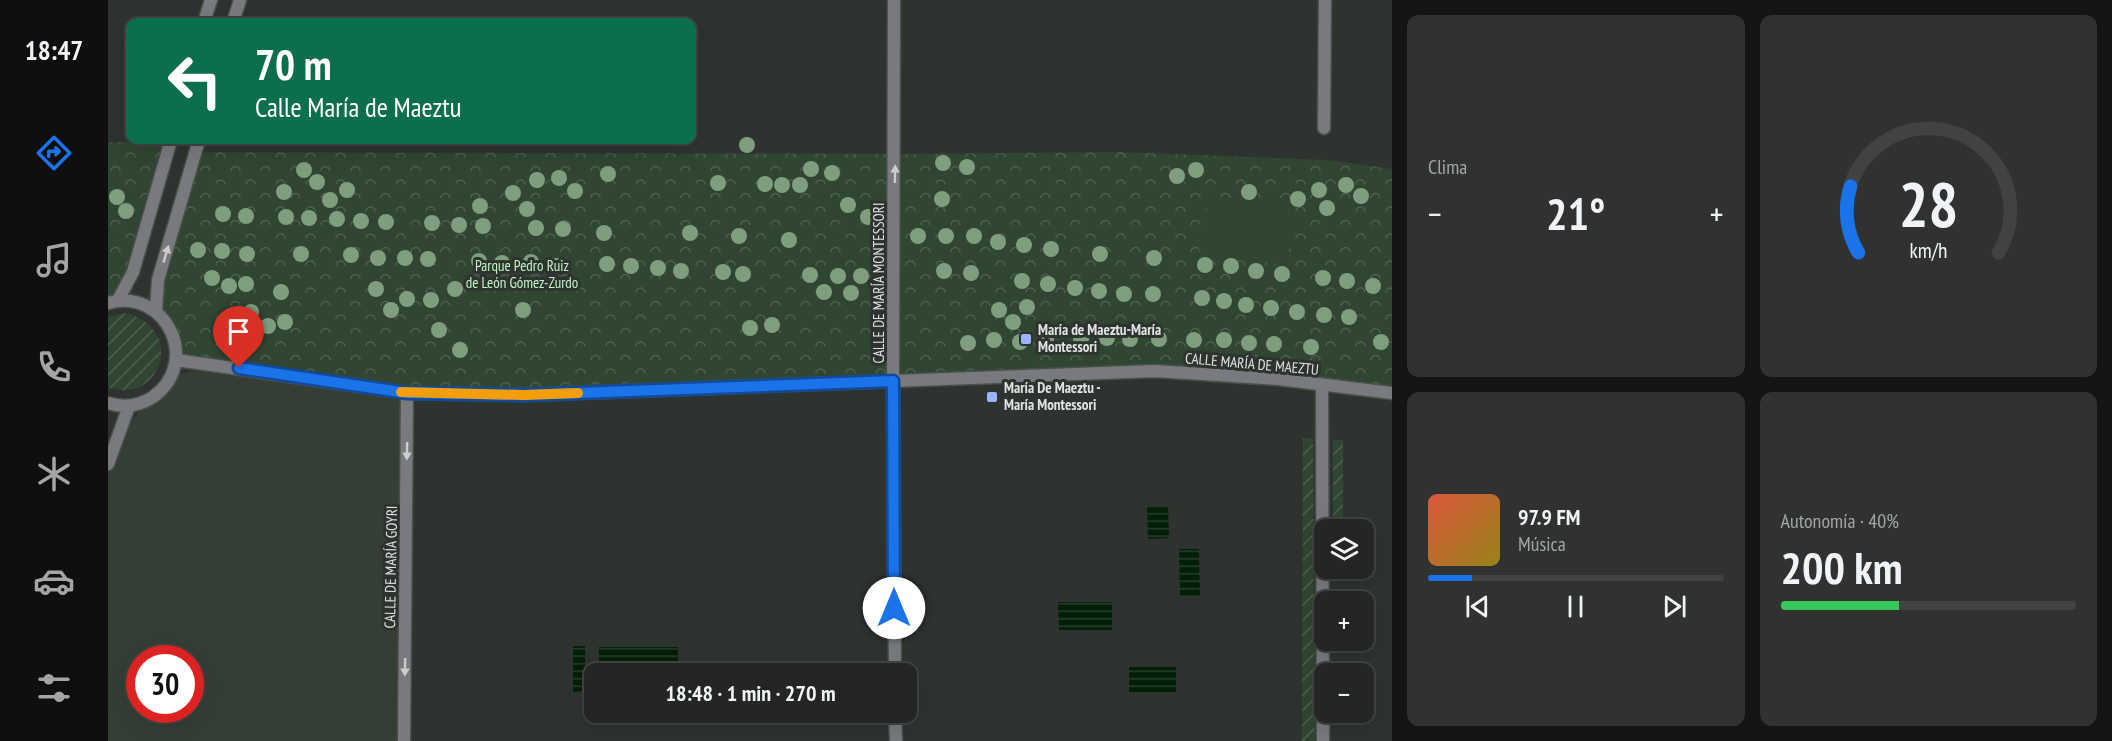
<!DOCTYPE html>
<html lang="es">
<meta charset="utf-8">
<style>
body{margin:0;font-family:"PT Sans Narrow",sans-serif;background:#2f3230;color:#f1f3f6;height:100vh;display:flex;flex-direction:column;font-size:22px;white-space:nowrap}
*{box-sizing:border-box;margin:0}
p{font-size:20px;color:#a3a5a6}
.icon{flex:none;width:33px;height:33px;fill:none;stroke:currentColor;stroke-width:2;stroke-linecap:round;stroke-linejoin:round}
.map{position:relative;flex:1;overflow:hidden}
.drawer{display:flex;flex-direction:column;gap:15px;padding:15px;background:#131513;width:720px}
.drawer>*{flex:none}
.hud{position:absolute;left:18px;top:18px;width:570px;height:126px;border-radius:12px;box-shadow:0 6px 24px #0002,0 0 0 2px #404341;background:#0b6e4f;color:#fff;overflow:hidden}
.controls{position:absolute;left:1206px;top:519px;display:grid;gap:12px}
.controls a{display:grid;place-items:center;width:60px;height:60px;border-radius:12px;background:#232623;box-shadow:0 6px 24px #0002,0 0 0 2px #404341;font-size:30px}
.speed{position:absolute;left:18px;top:645px;display:flex;gap:12px;font-size:30px;font-weight:700;text-align:center}
.speed>*{display:grid;place-content:center;width:78px;height:78px;border-radius:50%;background:#232623;box-shadow:0 6px 24px #0002,0 0 0 2px #404341;line-height:1}
.speed .limit{border:9px solid #d22;background:#fff;color:#111}
.pin{position:absolute;display:grid;place-items:center;width:51px;height:51px;color:#fff;margin:-62px -26px;border-radius:50% 50% 50% 0;rotate:-45deg;box-shadow:0 0 6px #0007}
.pin .icon{rotate:45deg}
.me{position:absolute;width:66px;margin:-33px;rotate:0deg;stroke-linejoin:round;filter:drop-shadow(0 0 4px #0008)}
.turn{display:flex;align-items:center;gap:21px;height:126px;padding:0 30px;font-size:27px}
.turn .icon{width:78px;height:78px;stroke-width:2.5}
.turn b{display:block;font-size:42px;line-height:51px}
.big{font-size:45px;font-weight:700;line-height:1.1}
.drawer .widget{flex:1;display:flex;flex-direction:column;justify-content:center;gap:9px;min-width:0;padding:0 21px;border-radius:12px;background:#2f3230}
.drawer .dial{align-items:center;gap:0}
.dial svg{height:156px;overflow:visible;fill:none;stroke:#404341;stroke-width:7;stroke-linecap:round;text-anchor:middle}
.dial text{fill:#f1f3f6;stroke:none}
.song{display:flex;align-items:center;gap:18px}
.cover{width:72px;height:72px;border-radius:9px;background:linear-gradient(135deg,hsl(10 70% 55%),hsl(50 70% 35%))}
.played{height:6px;border-radius:3px;background:linear-gradient(90deg,#1a73e8 15%,#404341 15%)}
.keys{display:flex;justify-content:space-around;direction:ltr}
.heat{display:flex;justify-content:space-between;align-items:center;font-size:33px;direction:ltr}
.charge{height:9px;border-radius:4px;background:linear-gradient(90deg,#34c759 40%,#404341 0)}
.drawer .tiles{flex:1;display:grid;gap:15px;grid-template-columns:repeat(2,1fr)}
.trip{position:absolute;left:476px;top:663px;width:333px;height:60px;border-radius:12px;background:#232623;box-shadow:0 6px 24px #0002,0 0 0 2px #404341;font-weight:700;line-height:60px;text-align:center}
main{display:flex;flex:1;min-height:0}
.menu{display:flex;flex-direction:column;width:108px;justify-content:space-around;align-items:center;background:#0e0f0e;color:#a3a5a6}
.menu .icon{width:42px;height:42px}
.menu .active{color:#1a73e8}
.menu b{font-size:27px;color:#f1f3f6}
.map>svg:first-child{display:block}
.built{fill:#353e35;fill-rule:evenodd}
.forest{fill:url(#forest-crowns)}
.garden{fill:url(#garden-furrows)}
.pitch{fill:#304532}
.water{fill:url(#water-rules)}
.lines{fill:none;stroke-linecap:round;stroke-linejoin:round}
.street-casing{stroke:#4b4f4b;stroke-width:15}
.street{stroke:#797a7d;stroke-width:12}
.tree{fill:#7f9e80}
.oneway{fill:#cbcecc}
.route-casing{stroke:#114b97;stroke-width:15}
.route{stroke:#1a73e8;stroke-width:10}
.slow{stroke:#f59e0b;stroke-width:10}
.poi-dot{fill:#9cb4fd;stroke:#2f332f;stroke-width:2}
.labels{text-anchor:middle;stroke-width:6;stroke-linejoin:round;paint-order:stroke}
.park-label{font-size:15px;fill:#c0f5c3;stroke:#2f332f}
.street-label{font-size:15px;fill:#e0e3e0;stroke:#2f332f}
.poi-label{font-size:15px;font-weight:bold;fill:#e0e3e0;stroke:#2f332f;text-anchor:start}
</style>
<main>
<nav class="menu">
<b>18:47</b>
<svg class="icon active" aria-label="directions" viewBox="0 0 24 24"><path d="M12 3l9 9-9 9-9-9zM9 14v-3h6M13 9l2 2-2 2"/></svg>
<svg class="icon" aria-label="music" viewBox="0 0 24 24"><path d="M9 18V5l10-2v13"/><circle cx="6" cy="18" r="3"/><circle cx="16" cy="16" r="3"/></svg>
<svg class="icon" aria-label="phone" viewBox="0 0 24 24"><path d="M5 4h4l2 5-3 2q2 4 5 5l2-3 5 2v4C11 20 4 13 5 4z"/></svg>
<svg class="icon" aria-label="climate" viewBox="0 0 24 24"><path d="M12 3v18M4 7l16 10M4 17L20 7"/></svg>
<svg class="icon" aria-label="car" viewBox="0 0 24 24"><path d="M5 17H2v-5l4-1 3-4h7l3 4 3 1v5h-3M9 17h6M6 11h13"/><circle cx="7" cy="17" r="2"/><circle cx="17" cy="17" r="2"/></svg>
<svg class="icon" aria-label="filters" viewBox="0 0 24 24"><path d="M4 7h16M4 17h16"/><circle cx="9" cy="7" r="2"/><circle cx="15" cy="17" r="2"/></svg>
</nav>
<div class="map">
<svg width="1284" height="741" viewBox="0 0 1284 741">
<defs>
<pattern id="forest-crowns" width="20" height="18" patternUnits="userSpaceOnUse" patternTransform="scale(1.5)"><rect width="20" height="18" fill="#304532"/><path d="M2 6a3 3 0 1 1 6 0M12 15a3 3 0 1 1 6 0" fill="none" stroke="#4e604f"/></pattern>
<pattern id="garden-furrows" width="10" height="10" patternUnits="userSpaceOnUse" patternTransform="scale(1.5)"><rect width="10" height="10" fill="#304532"/><path d="M-1 1l2-2M0 10L10 0M9 11l2-2" fill="none" stroke="#4e604f"/></pattern>
<pattern id="water-rules" width="6" height="5" patternUnits="userSpaceOnUse" patternTransform="scale(1.5)"><rect width="6" height="5" fill="#031f08"/><path d="M0 2.5h6" fill="none" stroke="#273f2c"/></pattern>
</defs>
<rect width="100%" height="100%" fill="#2f332f"/>
<path class="built" d="M112 366 299 393 296 741H0V466L6 445 39 401 63 376ZM32 658H82V710H32Z"/>
<path class="forest" d="M40 140H63L25 272 24 301 0 312V143Z
M87 152 787 154 1010 152 1219 160 1284 169V392L1047 371 299 393 68 360 60 325 37 305Z"/>
<path class="garden" d="M18 313C81 330 50 407 0 387V317Z
M1205 438 1207 741H1194L1195 439Z
M1225 440H1235V529H1225Z"/>
<path class="pitch" d="M1101 195 1187 210 1178 266 1091 250Z"/>
<path class="water" d="M1060 506 1061 538 1040 539 1039 507Z
M1071 549H1091L1092 596H1072Z
M950 602H1004V630H951Z
M465 646H477V691L465 692Z
M491 647H570V673H491Z
M1021 667H1068V692H1021Z"/>
<g class="lines">
<g class="street-casing">
<path id="street" d="M786 0 785 381 787 674
M96 22 103 0
M125 22 132 0
M1216 128 1217 0
M10 300 25 272 63 140
M0 303C58 287 94 362 45 397 31 406 15 408 0 403
M48 312 50 280 91 140
M68 360 299 393 416 395 1047 371 1170 379 1284 393
M1214 386 1215 741
M0 464 21 406
M787 712 788 741
M296 741 299 393"/>
</g>
<use href="#street" class="street"/>
</g>
<g class="tree">
<circle cx="639" cy="145" r="8"/>
<circle cx="835" cy="163" r="8"/>
<circle cx="859" cy="167" r="8"/>
<circle cx="703" cy="169" r="8"/>
<circle cx="196" cy="170" r="8"/>
<circle cx="1088" cy="170" r="8"/>
<circle cx="724" cy="173" r="8"/>
<circle cx="500" cy="174" r="8"/>
<circle cx="1069" cy="176" r="8"/>
<circle cx="451" cy="178" r="8"/>
<circle cx="429" cy="180" r="8"/>
<circle cx="209" cy="182" r="8"/>
<circle cx="610" cy="183" r="8"/>
<circle cx="657" cy="184" r="8"/>
<circle cx="674" cy="185" r="8"/>
<circle cx="692" cy="185" r="8"/>
<circle cx="1238" cy="185" r="8"/>
<circle cx="239" cy="190" r="8"/>
<circle cx="1211" cy="190" r="8"/>
<circle cx="467" cy="191" r="8"/>
<circle cx="176" cy="192" r="8"/>
<circle cx="1141" cy="192" r="8"/>
<circle cx="405" cy="193" r="8"/>
<circle cx="1253" cy="196" r="8"/>
<circle cx="9" cy="197" r="8"/>
<circle cx="834" cy="199" r="8"/>
<circle cx="1190" cy="199" r="8"/>
<circle cx="222" cy="200" r="8"/>
<circle cx="740" cy="205" r="8"/>
<circle cx="372" cy="206" r="8"/>
<circle cx="1219" cy="208" r="8"/>
<circle cx="419" cy="209" r="8"/>
<circle cx="18" cy="211" r="8"/>
<circle cx="115" cy="214" r="8"/>
<circle cx="138" cy="216" r="8"/>
<circle cx="178" cy="217" r="8"/>
<circle cx="760" cy="217" r="8"/>
<circle cx="201" cy="218" r="8"/>
<circle cx="229" cy="219" r="8"/>
<circle cx="253" cy="221" r="8"/>
<circle cx="278" cy="222" r="8"/>
<circle cx="324" cy="223" r="8"/>
<circle cx="351" cy="225" r="8"/>
<circle cx="375" cy="226" r="8"/>
<circle cx="428" cy="228" r="8"/>
<circle cx="455" cy="229" r="8"/>
<circle cx="496" cy="233" r="8"/>
<circle cx="582" cy="233" r="8"/>
<circle cx="631" cy="236" r="8"/>
<circle cx="810" cy="236" r="8"/>
<circle cx="838" cy="236" r="8"/>
<circle cx="866" cy="236" r="8"/>
<circle cx="681" cy="240" r="8"/>
<circle cx="890" cy="242" r="8"/>
<circle cx="916" cy="245" r="8"/>
<circle cx="943" cy="249" r="8"/>
<circle cx="90" cy="250" r="8"/>
<circle cx="114" cy="251" r="8"/>
<circle cx="139" cy="254" r="8"/>
<circle cx="193" cy="254" r="8"/>
<circle cx="992" cy="254" r="8"/>
<circle cx="243" cy="255" r="8"/>
<circle cx="270" cy="258" r="8"/>
<circle cx="297" cy="258" r="8"/>
<circle cx="1046" cy="258" r="8"/>
<circle cx="320" cy="259" r="8"/>
<circle cx="371" cy="261" r="8"/>
<circle cx="423" cy="262" r="8"/>
<circle cx="394" cy="263" r="8"/>
<circle cx="499" cy="264" r="8"/>
<circle cx="1097" cy="265" r="8"/>
<circle cx="448" cy="266" r="8"/>
<circle cx="523" cy="266" r="8"/>
<circle cx="1123" cy="266" r="8"/>
<circle cx="550" cy="268" r="8"/>
<circle cx="573" cy="271" r="8"/>
<circle cx="836" cy="271" r="8"/>
<circle cx="1148" cy="271" r="8"/>
<circle cx="615" cy="272" r="8"/>
<circle cx="863" cy="273" r="8"/>
<circle cx="635" cy="274" r="8"/>
<circle cx="1174" cy="274" r="8"/>
<circle cx="702" cy="275" r="8"/>
<circle cx="730" cy="276" r="8"/>
<circle cx="753" cy="276" r="8"/>
<circle cx="104" cy="278" r="8"/>
<circle cx="1215" cy="278" r="8"/>
<circle cx="914" cy="281" r="8"/>
<circle cx="1239" cy="281" r="8"/>
<circle cx="138" cy="284" r="8"/>
<circle cx="940" cy="284" r="8"/>
<circle cx="121" cy="286" r="8"/>
<circle cx="1265" cy="286" r="8"/>
<circle cx="967" cy="288" r="8"/>
<circle cx="268" cy="289" r="8"/>
<circle cx="347" cy="289" r="8"/>
<circle cx="991" cy="291" r="8"/>
<circle cx="173" cy="292" r="8"/>
<circle cx="716" cy="292" r="8"/>
<circle cx="743" cy="293" r="8"/>
<circle cx="1016" cy="294" r="8"/>
<circle cx="1045" cy="294" r="8"/>
<circle cx="1094" cy="298" r="8"/>
<circle cx="299" cy="299" r="8"/>
<circle cx="323" cy="300" r="8"/>
<circle cx="1116" cy="301" r="8"/>
<circle cx="1138" cy="305" r="8"/>
<circle cx="919" cy="307" r="8"/>
<circle cx="1163" cy="308" r="8"/>
<circle cx="283" cy="310" r="8"/>
<circle cx="415" cy="310" r="8"/>
<circle cx="891" cy="310" r="8"/>
<circle cx="143" cy="312" r="8"/>
<circle cx="1189" cy="312" r="8"/>
<circle cx="1216" cy="315" r="8"/>
<circle cx="1241" cy="317" r="8"/>
<circle cx="177" cy="322" r="8"/>
<circle cx="905" cy="322" r="8"/>
<circle cx="664" cy="325" r="8"/>
<circle cx="160" cy="326" r="8"/>
<circle cx="642" cy="328" r="8"/>
<circle cx="331" cy="330" r="8"/>
<circle cx="999" cy="338" r="8"/>
<circle cx="973" cy="339" r="8"/>
<circle cx="1022" cy="339" r="8"/>
<circle cx="1051" cy="339" r="8"/>
<circle cx="886" cy="340" r="8"/>
<circle cx="938" cy="340" r="8"/>
<circle cx="1086" cy="340" r="8"/>
<circle cx="1116" cy="340" r="8"/>
<circle cx="912" cy="342" r="8"/>
<circle cx="1273" cy="342" r="8"/>
<circle cx="860" cy="343" r="8"/>
<circle cx="1141" cy="343" r="8"/>
<circle cx="1166" cy="344" r="8"/>
<circle cx="1203" cy="347" r="8"/>
<circle cx="352" cy="350" r="8"/>
</g>
<defs><path id="oneway-solid" d="M-6-.8H1V-3.2L6.5 0L1 3.2V.8H-6Z" transform="scale(1.5)"/></defs>
<g class="oneway">
<use href="#oneway-solid" transform="translate(787 174) rotate(-89)"/>
<use href="#oneway-solid" transform="translate(58 254) rotate(-74)"/>
<use href="#oneway-solid" transform="translate(299 451) rotate(91)"/>
<use href="#oneway-solid" transform="translate(297 667) rotate(91)"/>
</g>
<g class="lines">
<g class="route-casing">
<path id="route" d="M131 368 299 393 416 395 785 381 786 608"/>
</g>
<use href="#route" class="route"/>
<path class="slow" d="M293 392 416 395 470 393"/>
</g>
<g class="poi-dot">
<rect x="912" y="333" width="12" height="12" rx="3"/>
<rect x="878" y="391" width="12" height="12" rx="3"/>
</g>
<g class="labels">
<g class="park-label">
<text x="414" y="271">Parque Pedro Ruiz<tspan x="414" dy="17">de León Gómez-Zurdo</tspan></text>
</g>
<g class="street-label">
<text transform="translate(771 283) rotate(-90)" y="5">CALLE DE MARÍA MONTESSORI</text>
<text transform="translate(1144 364) rotate(5)" y="5">CALLE MARÍA DE MAEZTU</text>
<text transform="translate(283 567) rotate(-89)" y="5">CALLE DE MARÍA GOYRI</text>
</g>
<g class="poi-label">
<text x="930" y="335">María de Maeztu-María<tspan x="930" dy="17">Montessori</tspan></text>
<text x="896" y="393">María De Maeztu -<tspan x="896" dy="17">María Montessori</tspan></text>
</g>
</g>
</svg>
<div class="controls">
<a><svg class="icon" aria-label="layers" viewBox="0 0 24 24"><path d="M12 4l9 5-9 5-9-5zM3 14l9 5 9-5"/></svg></a>
<a>+</a>
<a>−</a>
</div>
<div class="speed"><div class="limit">30</div></div>
<div class="pin" style="left:131px;top:368px;background:#d93025"><svg class="icon" aria-label="arrive" viewBox="0 0 24 24"><path d="M6 21V4h12l-3 4 3 4H6"/></svg></div>
<svg class="me" style="left:786px;top:608px" viewBox="-20 -20 40 40"><circle r="19" fill="#fff"/><path d="M0-13L10 11 0 6-10 11z" fill="#1a73e8"/></svg>
<div class="trip">18:48 · 1 min · 270 m</div>
<div class="hud">
<div class="turn"><svg class="icon" aria-label="left" viewBox="0 0 24 24"><path d="M17 20v-9H6M10 6l-5 5 5 5"/></svg><div><b>70 m</b>Calle María de Maeztu</div></div>
</div>
</div>
<section class="drawer">
<div class="tiles">
<div class="widget"><p>Clima</p>
<div class="heat"><a>−</a><b class="big">21°</b><a>+</a></div>
</div>
<div class="widget dial"><svg viewBox="0 0 100 80">
<path d="M14 69A42 42 0 1 1 86 69"/>
<path d="M14 69A42 42 0 0 1 10 35" stroke="#1a73e8"/>
<text x="50" y="56" font-size="32" font-weight="700">28</text>
<text x="50" y="72" font-size="11">km/h</text>
</svg></div>
<div class="widget">
<div class="song"><i class="cover"></i><div><b>97.9 FM</b><p>Música</p></div></div>
<div class="played"></div>
<div class="keys"><svg class="icon" aria-label="previous" viewBox="0 0 24 24"><path d="M18 5L8 12l10 7zM5 5v14"/></svg><svg class="icon" aria-label="pause" viewBox="0 0 24 24"><path d="M8 5v14M16 5v14"/></svg><svg class="icon" aria-label="next" viewBox="0 0 24 24"><path d="M6 5l10 7-10 7zM19 5v14"/></svg></div>
</div>
<div class="widget"><p>Autonomía · 40%</p><b class="big">200 km</b><div class="charge"></div></div>
</div>
</section>
</main>
